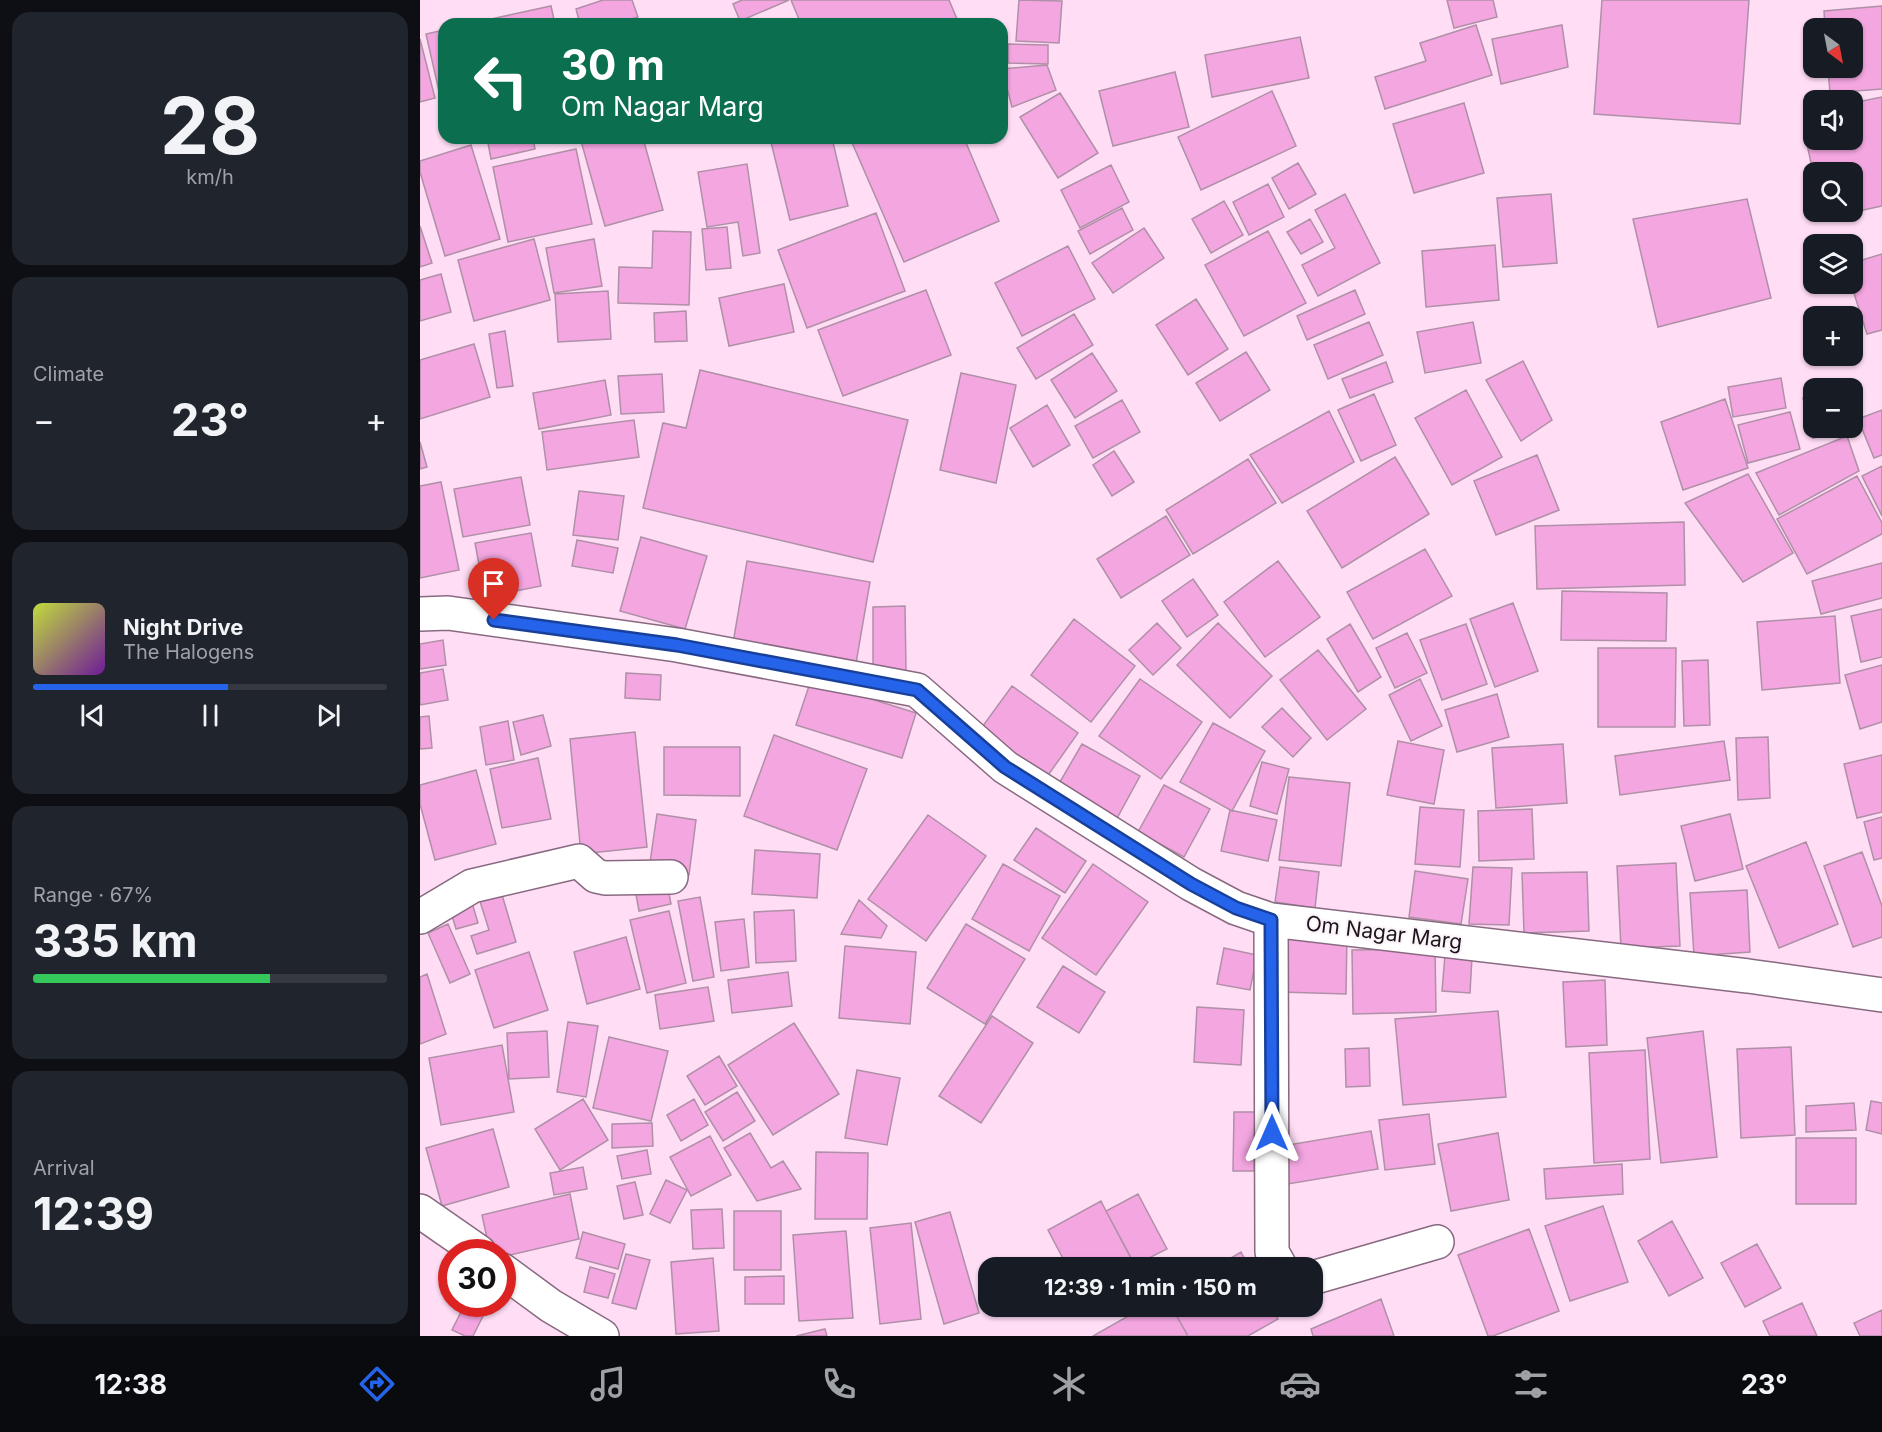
<!DOCTYPE html>
<meta charset="utf-8">
<style>
body{margin:0;font-family:Inter,sans-serif;background:#20242c;color:#f1f3f6;height:100vh;display:flex;flex-direction:column;font-size:22px;white-space:nowrap}
*{box-sizing:border-box;margin:0}
p{font-size:20px;color:#9ea1a6}
.icon{flex:none;width:33px;height:33px;fill:none;stroke:currentColor;stroke-width:2;stroke-linecap:round;stroke-linejoin:round}
.map{position:relative;flex:1;overflow:hidden}
.details{display:flex;flex-direction:column;gap:12px;padding:12px;background:#0d0f14;width:420px}
.details>*{flex:none}
.banner{position:absolute;left:18px;top:18px;width:570px;height:126px;border-radius:18px;box-shadow:0 2px 4px #0004;background:#0b6e4f;color:#fff;overflow:hidden}
.needle{width:39px;rotate:148deg}
.buttons{position:absolute;left:1383px;top:18px;display:grid;gap:12px}
.buttons a{display:grid;place-items:center;width:60px;height:60px;border-radius:12px;background:#171b24;box-shadow:0 2px 4px #0004;font-size:30px}
.speed{position:absolute;left:18px;top:1239px;display:flex;gap:12px;font-size:30px;font-weight:700;text-align:center}
.speed>*{display:grid;place-content:center;width:78px;height:78px;border-radius:50%;background:#171b24;box-shadow:0 2px 4px #0004;line-height:1}
.speed .limit{border:9px solid #d22;background:#fff;color:#111}
.pin{position:absolute;display:grid;place-items:center;width:51px;height:51px;color:#fff;margin:-62px -26px;border-radius:50% 50% 50% 0;rotate:-45deg;box-shadow:0 0 6px #0007}
.pin .icon{rotate:45deg}
.me{position:absolute;width:66px;margin:-33px;rotate:0deg;stroke-linejoin:round;filter:drop-shadow(0 0 4px #0008)}
.turn{display:flex;align-items:center;gap:21px;height:126px;padding:0 24px;font-size:27px}
.turn .icon{width:78px;height:78px;stroke-width:2.5}
.turn b{display:block;font-size:42px;line-height:51px}
.big{font-size:45px;font-weight:700;line-height:1.1}
.details .widget{flex:1;display:flex;flex-direction:column;justify-content:center;gap:9px;min-width:0;padding:0 21px;border-radius:18px;background:#20242c}
.details .dial{align-items:center;gap:0}
.dial b{font-size:78px;line-height:1}
.song{display:flex;align-items:center;gap:18px}
.cover{width:72px;height:72px;border-radius:9px;background:linear-gradient(135deg,hsl(70 70% 55%),hsl(280 70% 35%))}
.played{height:6px;border-radius:3px;background:linear-gradient(90deg,#2563eb 55%,#363941 55%)}
.keys{display:flex;justify-content:space-around;direction:ltr}
.heat{display:flex;justify-content:space-between;align-items:center;font-size:33px;direction:ltr}
.charge{height:9px;border-radius:4px;background:linear-gradient(90deg,#34c759 67%,#363941 0)}
.trip{position:absolute;left:558px;top:1257px;width:345px;height:60px;border-radius:18px;background:#171b24;box-shadow:0 2px 4px #0004;font-weight:700;line-height:60px;text-align:center}
.tabs{display:flex;height:96px;justify-content:space-around;align-items:center;background:#090b0e;color:#9ea1a6}
.tabs .icon{width:42px;height:42px}
.tabs .active{color:#2563eb}
.tabs b{font-size:27px;color:#f1f3f6}
main{display:flex;flex:1;min-height:0}
.map>svg:first-child{display:block}
.building{fill:#f4a6e1;stroke:#af90a7;stroke-width:1.5}
.lines{fill:none;stroke-linecap:round;stroke-linejoin:round}
.street-casing{stroke:#886a80;stroke-width:36}
.street{stroke:#fff;stroke-width:33}
.route-casing{stroke:#184099;stroke-width:15}
.route{stroke:#2563eb;stroke-width:10}
.labels{text-anchor:middle;stroke-width:4.5;stroke-linejoin:round;paint-order:stroke}
.street-label{font-size:21px;fill:#1f141d;stroke:#fbf4f8}
</style>
<main>
<section class="details">
<div class="widget dial"><b>28</b><p>km/h</p></div>
<div class="widget"><p>Climate</p>
<div class="heat"><a>−</a><b class="big">23°</b><a>+</a></div>
</div>
<div class="widget">
<div class="song"><i class="cover"></i><div><b>Night Drive</b><p>The Halogens</p></div></div>
<div class="played"></div>
<div class="keys"><svg class="icon" aria-label="previous" viewBox="0 0 24 24"><path d="M18 5L8 12l10 7zM5 5v14"/></svg><svg class="icon" aria-label="pause" viewBox="0 0 24 24"><path d="M8 5v14M16 5v14"/></svg><svg class="icon" aria-label="next" viewBox="0 0 24 24"><path d="M6 5l10 7-10 7zM19 5v14"/></svg></div>
</div>
<div class="widget"><p>Range · 67%</p><b class="big">335 km</b><div class="charge"></div></div>
<div class="widget"><p>Arrival</p><b class="big">12:39</b></div>
</section>
<div class="map">
<svg width="1462" height="1336" viewBox="0 0 1462 1336">
<rect width="100%" height="100%" fill="#ffddf5"/>
<path class="building" d="M183 0H212L218 17 195 24H160L156 9Z
M322 0H369L320 21 313 4Z
M371 0H529L537 19 527 24H381Z
M599 0 642 1 639 43 596 41Z
M1027 0H1073L1077 17 1034 28Z
M1182 0H1329L1320 124 1174 114Z
M131 6 135 24H72L71 19Z
M1462 6V89L1410 93 1408 68H1432V28H1405L1404 11Z
M1056 25 1072 75 965 109 955 77 1006 61 1000 43Z
M1142 25 1148 67 1081 84 1072 39Z
M24 30V113L6 34Z
M880 37 889 78 792 97 785 55Z
M0 39 15 98 0 102Z
M588 44 628 45V64L588 63Z
M627 65 636 90 592 107 582 69Z
M755 72 769 127 693 146 679 91Z
M852 91 876 146 781 190 758 137Z
M640 93 678 153 638 178 600 117Z
M1462 97V206L1406 218 1405 212H1432V172H1394V177L1384 130 1394 128V140H1432V103Z
M1044 103 1064 173 994 193 973 124Z
M67 138H113L115 149 71 159Z
M171 138H223L243 210 185 226 161 141Z
M350 138H412L428 206 370 220Z
M430 138H544L579 221 484 262Z
M51 145 80 239 25 256 0 172V161Z
M156 149 172 224 88 242 73 167Z
M878 163 896 194 869 209 852 178Z
M327 164 340 253 323 256 318 222 287 227 278 172Z
M691 165 709 202 660 228 641 190Z
M848 184 864 217 829 235 813 202Z
M925 194 960 263 898 296 882 265 915 248 895 210Z
M1131 194 1137 263 1083 267 1077 198Z
M1327 199 1351 298 1238 327 1213 219Z
M804 201 823 235 791 253 772 219Z
M702 208 713 230 670 254 658 231Z
M456 213 485 291 387 328 358 250Z
M890 219 903 242 881 254 867 232Z
M0 226 12 263 0 267Z
M307 227 311 268 286 270 282 229Z
M724 228 744 258 693 293 672 263Z
M233 231 271 232 269 305 198 303 199 267 232 268Z
M848 231 886 303 824 336 785 265Z
M114 239 130 300 54 321 38 260Z
M174 239 182 286 134 293 126 248Z
M1075 245 1079 300 1006 307 1002 251Z
M648 246 675 299 602 336 575 283Z
M1462 254V330L1447 334 1431 284H1432V263Z
M21 274 31 312 0 321V280Z
M364 284 374 332 309 346 299 298Z
M506 290 531 355 423 396 398 330Z
M935 290 945 314 887 340 877 316Z
M188 291 191 339 138 342 135 294Z
M776 299 808 349 768 375 736 325Z
M266 311 267 341 235 342 234 313Z
M654 314 673 345 616 379 597 348Z
M949 322 963 355 908 379 894 345Z
M1053 322 1061 363 1005 373 997 332Z
M85 331 93 386 77 388 69 334Z
M54 344 70 397 0 419V360Z
M826 352 850 390 800 421 776 383Z
M672 353 697 391 655 418 631 380Z
M1103 361 1132 420 1101 441 1066 380Z
M966 362 973 382 930 398 922 379Z
M280 370 488 420 453 562 223 508 243 423 266 428Z
M541 373 596 385 576 483 520 470Z
M242 374 244 412 201 414 198 376Z
M1361 378 1366 408 1313 417 1308 387Z
M185 380 191 415 119 429 113 393Z
M1046 390 1082 457 1032 485 995 418Z
M954 394 976 445 941 461 918 410Z
M1394 395V428H1432V401L1439 426 1393 438 1383 398Z
M1305 399 1328 468 1263 490 1241 422Z
M702 400 720 432 673 458 655 426Z
M627 405 650 445 613 467 590 428Z
M1462 410V455L1454 458 1438 419Z
M909 411 934 462 862 503 830 455Z
M1370 412 1380 449 1328 463 1318 425Z
M214 420 219 457 127 470 122 432Z
M1427 436 1439 471 1359 515 1336 473Z
M0 442 7 467 0 469Z
M694 451 714 482 692 496 673 465Z
M1117 455 1139 510 1076 535 1054 481Z
M975 457 1009 514 922 568 887 511Z
M828 459 856 503 773 554 746 510Z
M1462 466V516L1442 476Z
M1328 474 1373 553 1323 582 1265 503Z
M1437 476 1462 523V534L1387 574 1357 519Z
M101 477 110 525 43 537 34 489Z
M21 482 39 570 0 578V486Z
M159 491 204 496 198 540 153 535Z
M746 516 770 555 701 598 677 559Z
M1264 522 1265 585 1117 589 1115 526Z
M111 533 121 586 65 597 55 543Z
M221 537 287 556 265 629 200 611Z
M157 540 198 548 193 573 152 566Z
M1005 549 1032 596 953 639 927 592Z
M327 561 450 582 435 669 312 649Z
M858 561 900 617 845 657 804 602Z
M1462 563V598L1401 614 1392 581Z
M773 579 798 615 767 637 742 601Z
M1142 591 1247 593 1246 641 1141 640Z
M1093 603 1118 671 1075 687 1050 619Z
M485 606 486 671H453V607Z
M1462 609V657L1441 662 1431 616Z
M1415 616 1420 683 1342 690 1337 622Z
M654 619 715 666 671 722 611 675Z
M737 623 761 648 733 675 709 650Z
M798 623 852 676 810 718 757 665Z
M930 624 961 677 938 692 907 639Z
M1046 624 1067 684 1022 700 1000 640Z
M987 633 1007 673 975 688 956 648Z
M23 640 26 665 0 669V644Z
M1178 648H1256L1255 727H1178Z
M898 650 946 709 907 740 860 680Z
M1288 660 1290 725 1264 726 1262 661Z
M1462 665V722L1440 729 1425 675Z
M23 669 28 700 0 705V673Z
M206 673 241 675 240 700 205 698Z
M720 679 782 722 741 779 679 736Z
M1000 679 1022 726 991 741 969 695Z
M391 680 496 713 482 758 376 725Z
M592 686 658 733 624 781 557 734Z
M1077 694 1089 737 1037 752 1025 710Z
M862 708 891 738 873 757 842 727Z
M123 715 131 746 101 755 93 722Z
M9 716 12 748 0 749V717Z
M88 721 94 760 66 765 60 727Z
M793 723 845 751 812 811 760 782Z
M215 732 227 847 161 854 150 739Z
M354 735 447 769 417 850 324 816Z
M1348 737 1350 798 1318 800 1316 738Z
M978 741 1024 750 1014 804 967 795Z
M1304 741 1310 780 1200 795 1195 756Z
M662 744 720 776 696 820 637 787Z
M1143 744 1147 803 1076 808 1072 748Z
M244 747H320V796L244 795Z
M1462 755V812L1437 818 1424 764Z
M118 758 131 819 82 828 70 769Z
M842 762 869 769 857 814 830 806Z
M56 770 76 844 15 860 0 804V785Z
M869 777 930 783 921 866 859 860Z
M744 785 790 809 764 857 718 832Z
M1000 807 1044 810 1040 867 995 864Z
M1112 809 1114 859 1059 861 1058 811Z
M810 810 857 820 848 861 801 851Z
M237 814 276 820 269 875 229 869Z
M1310 814 1323 869 1275 881 1261 826Z
M508 815 566 856 506 941 448 899Z
M1462 817V858L1454 860 1444 822Z
M616 828 666 861 645 893 594 860Z
M1386 842 1418 924 1359 948 1326 866Z
M335 850 400 854 397 898 332 894Z
M1442 852 1462 906V937L1433 947 1404 866Z
M1256 863 1260 946 1201 948 1197 866Z
M583 864 640 896 609 951 552 919Z
M673 864 728 902 676 975 622 938Z
M860 867 899 872 895 908 855 902Z
M1053 867 1092 868 1089 925 1049 924Z
M995 871 1048 879 1041 924 989 917Z
M1167 872 1169 931 1104 933 1102 873Z
M247 883 251 904 219 911 215 889Z
M80 888 96 942 57 954 51 936 69 930 58 895Z
M1327 890 1330 952 1274 956 1270 893Z
M50 896 58 923 36 929 28 902Z
M280 897 294 977 273 981 258 901Z
M439 900 467 926 461 938 421 934Z
M374 910 376 961 336 963 334 912Z
M249 911 266 983 227 993 210 920Z
M324 919 329 967 301 971 295 922Z
M28 924 50 974 30 983 8 933Z
M546 924 605 959 565 1024 507 988Z
M862 931 927 932 926 994 861 992Z
M206 937 220 989 167 1004 154 952Z
M425 946 496 952 490 1024 419 1018Z
M804 948 837 955 830 990 797 984Z
M1015 949 1016 1012 933 1014 932 950Z
M109 952 128 1010 74 1028 55 970Z
M1025 955 1052 957 1050 993 1022 991Z
M643 966 685 992 659 1033 617 1007Z
M368 972 372 1006 312 1013 308 980Z
M7 974 26 1034 0 1044V977Z
M1185 980 1187 1045 1146 1047 1143 982Z
M288 987 294 1021 240 1029 235 995Z
M777 1007 824 1010 821 1065 774 1062Z
M1078 1011 1086 1097 983 1105 975 1019Z
M572 1016 613 1043 561 1123 519 1096Z
M148 1022 178 1026 166 1097 137 1092Z
M374 1023 419 1094 353 1135 308 1065Z
M127 1031 129 1077 89 1079 87 1033Z
M1283 1031 1297 1157 1241 1163 1227 1038Z
M189 1037 248 1051 231 1121 173 1108Z
M82 1045 94 1112 21 1125 9 1058Z
M1371 1047 1375 1135 1321 1138 1317 1049Z
M949 1048 950 1086 926 1087 925 1049Z
M1225 1050 1230 1159 1174 1163 1169 1053Z
M299 1056 317 1086 285 1105 267 1076Z
M437 1070 480 1078 467 1145 425 1138Z
M317 1092 335 1121 303 1141 285 1112Z
M163 1099 188 1140 140 1170 115 1129Z
M274 1099 288 1125 261 1141 247 1115Z
M1451 1101 1462 1103V1134L1446 1130Z
M1434 1103 1436 1130 1386 1132V1106Z
M814 1112H835L834 1171H813Z
M1009 1114 1015 1164 965 1170 959 1120Z
M232 1123 233 1146 192 1148V1124Z
M73 1129 89 1187 22 1206 6 1148Z
M951 1131 958 1169 868 1184 862 1146Z
M330 1133 351 1168 363 1161 381 1189 337 1201 304 1148Z
M1078 1133 1089 1200 1031 1211 1018 1144Z
M290 1136 311 1175 271 1196 250 1157Z
M1376 1138H1436V1204H1376Z
M227 1150 231 1174 202 1179 197 1156Z
M396 1152 448 1153 447 1219H395Z
M1202 1164 1203 1194 1126 1199 1124 1169Z
M163 1167 167 1189 134 1195 130 1173Z
M246 1180 267 1190 250 1223 230 1214Z
M215 1182 223 1215 204 1219 197 1186Z
M150 1194 159 1239 82 1257V1252H70L62 1215Z
M718 1194 747 1249 715 1265 686 1211Z
M681 1201 686 1211 716 1268H648L628 1230Z
M1183 1206 1208 1282 1150 1301 1125 1226Z
M302 1209 304 1248 273 1249 271 1210Z
M314 1211H361V1270H314Z
M530 1212 559 1313 524 1324 495 1222Z
M1252 1221 1283 1278 1249 1296 1218 1241Z
M491 1223 501 1319 460 1324 450 1228Z
M1109 1229 1139 1311 1073 1336H1068L1038 1255Z
M426 1231 433 1318 379 1321 373 1235Z
M163 1232 205 1244 198 1269 156 1258Z
M1337 1244 1361 1288 1325 1307 1301 1263Z
M821 1252 828 1265 843 1257 849 1268H794Z
M206 1254 230 1260 216 1309 192 1303Z
M293 1258 299 1331 256 1334 251 1262Z
M170 1267 195 1274 188 1298 164 1292Z
M364 1276V1304H325V1277Z
M961 1299 974 1336H893L891 1329Z
M1382 1303 1397 1336H1350L1343 1321Z
M45 1304H69L53 1336H45L32 1330Z
M726 1306H751L768 1336H673Z
M751 1306H851L858 1319 828 1336H768Z
M1462 1310V1336H1440L1434 1323Z
M405 1329 407 1336H376Z"/>
<g class="lines">
<g class="street-casing">
<path id="street" d="M0 614 28 613 257 645 497 690 585 767 771 884 816 908 851 920 1328 976 1462 995
M0 917 52 886 159 861 176 876 185 878 251 877
M851 920 852 1252 861 1268
M0 1211 59 1252
M82 1270 131 1306 182 1336
M892 1278 1017 1242"/>
</g>
<use href="#street" class="street"/>
</g>
<g class="lines">
<g class="route-casing">
<path id="route" d="M74 620 257 645 497 690 585 767 771 884 816 908 851 920 852 1133"/>
</g>
<use href="#route" class="route"/>
</g>
<g class="labels">
<g class="street-label">
<text transform="translate(964 933) rotate(7)" y="7">Om Nagar Marg</text>
</g>
</g>
</svg>
<div class="buttons">
<a><svg class="needle" viewBox="-14 -14 28 28"><path d="M0-13l5 13h-10z" fill="#e53935"/><path d="M0 13l5-13h-10z" fill="#9ea1a6"/></svg></a>
<a><svg class="icon" aria-label="sound" viewBox="0 0 24 24"><path d="M4 9h4l5-4v14l-5-4H4zM17 9q2 3 0 6"/></svg></a>
<a><svg class="icon" aria-label="search" viewBox="0 0 24 24"><circle cx="10" cy="10" r="6"/><path d="M15 15l6 6"/></svg></a>
<a><svg class="icon" aria-label="layers" viewBox="0 0 24 24"><path d="M12 4l9 5-9 5-9-5zM3 14l9 5 9-5"/></svg></a>
<a>+</a>
<a>−</a>
</div>
<div class="speed"><div class="limit">30</div></div>
<div class="pin" style="left:74px;top:620px;background:#d93025"><svg class="icon" aria-label="arrive" viewBox="0 0 24 24"><path d="M6 21V4h12l-3 4 3 4H6"/></svg></div>
<svg class="me" style="left:852px;top:1133px" viewBox="-20 -20 40 40"><path d="M0-17L14 15 0 8-14 15z" fill="#2563eb" stroke="#fff" stroke-width="4"/></svg>
<div class="trip">12:39 · 1 min · 150 m</div>
<div class="banner">
<div class="turn"><svg class="icon" aria-label="left" viewBox="0 0 24 24"><path d="M17 20v-9H6M10 6l-5 5 5 5"/></svg><div><b>30 m</b>Om Nagar Marg</div></div>
</div>
</div>
</main>
<nav class="tabs">
<b>12:38</b>
<svg class="icon active" aria-label="directions" viewBox="0 0 24 24"><path d="M12 3l9 9-9 9-9-9zM9 14v-3h6M13 9l2 2-2 2"/></svg>
<svg class="icon" aria-label="music" viewBox="0 0 24 24"><path d="M9 18V5l10-2v13"/><circle cx="6" cy="18" r="3"/><circle cx="16" cy="16" r="3"/></svg>
<svg class="icon" aria-label="phone" viewBox="0 0 24 24"><path d="M5 4h4l2 5-3 2q2 4 5 5l2-3 5 2v4C11 20 4 13 5 4z"/></svg>
<svg class="icon" aria-label="climate" viewBox="0 0 24 24"><path d="M12 3v18M4 7l16 10M4 17L20 7"/></svg>
<svg class="icon" aria-label="car" viewBox="0 0 24 24"><path d="M5 17H2v-5l4-1 3-4h7l3 4 3 1v5h-3M9 17h6M6 11h13"/><circle cx="7" cy="17" r="2"/><circle cx="17" cy="17" r="2"/></svg>
<svg class="icon" aria-label="filters" viewBox="0 0 24 24"><path d="M4 7h16M4 17h16"/><circle cx="9" cy="7" r="2"/><circle cx="15" cy="17" r="2"/></svg>
<b>23°</b>
</nav>
